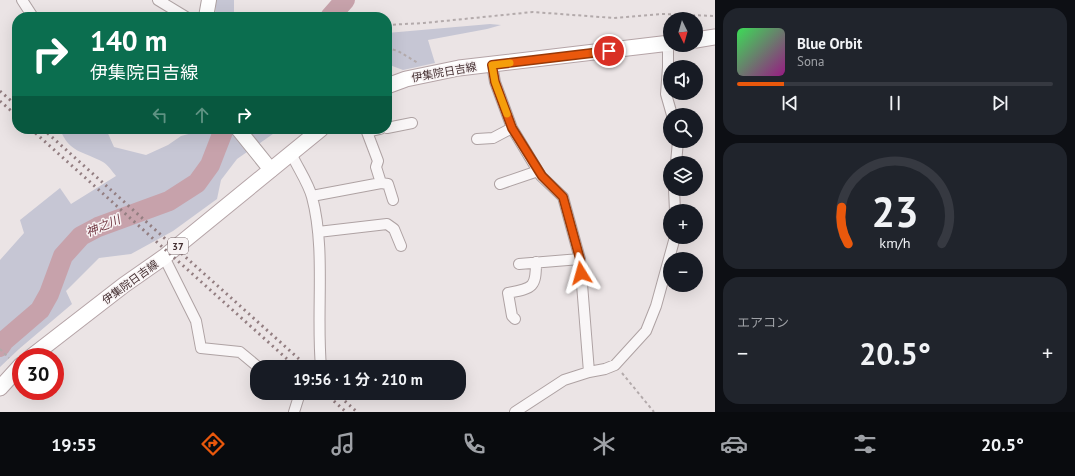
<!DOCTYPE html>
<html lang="ja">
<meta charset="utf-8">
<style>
body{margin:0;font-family:"PT Sans","Noto Sans JP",sans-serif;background:#20242c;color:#f1f3f6;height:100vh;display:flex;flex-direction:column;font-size:15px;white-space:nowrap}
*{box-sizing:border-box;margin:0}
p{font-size:13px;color:#9ea1a6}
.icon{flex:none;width:22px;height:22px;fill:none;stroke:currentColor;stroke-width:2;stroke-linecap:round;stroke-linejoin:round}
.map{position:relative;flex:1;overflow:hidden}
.drawer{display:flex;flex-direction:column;gap:8px;padding:8px;background:#0d0f14;width:360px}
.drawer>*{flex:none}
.banner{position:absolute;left:12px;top:12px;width:380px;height:122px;border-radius:16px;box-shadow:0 4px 16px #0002;background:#0b6e4f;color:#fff;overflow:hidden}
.needle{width:26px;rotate:175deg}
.tools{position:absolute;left:663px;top:12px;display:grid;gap:8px}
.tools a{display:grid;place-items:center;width:40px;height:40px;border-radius:50%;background:#171b24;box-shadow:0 4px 16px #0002;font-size:20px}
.speed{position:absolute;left:12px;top:348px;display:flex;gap:8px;font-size:20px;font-weight:700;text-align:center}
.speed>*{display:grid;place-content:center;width:52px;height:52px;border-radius:50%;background:#171b24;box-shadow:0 4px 16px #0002;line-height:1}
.speed .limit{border:6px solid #d22;background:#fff;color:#111}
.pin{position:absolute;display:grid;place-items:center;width:34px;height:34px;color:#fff;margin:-17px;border:2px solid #fff;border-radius:50%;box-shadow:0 1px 4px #0007}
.me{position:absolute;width:44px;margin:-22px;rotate:352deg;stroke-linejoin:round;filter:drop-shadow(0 0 3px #0008)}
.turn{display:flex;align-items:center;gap:14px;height:84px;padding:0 12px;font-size:18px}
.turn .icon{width:52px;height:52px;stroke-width:2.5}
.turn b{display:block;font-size:28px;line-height:34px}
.lanes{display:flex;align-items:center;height:38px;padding:0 12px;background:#0003;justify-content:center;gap:20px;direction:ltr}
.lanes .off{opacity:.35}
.big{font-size:30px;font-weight:700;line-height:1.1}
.drawer .tile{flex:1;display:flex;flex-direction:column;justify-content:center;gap:6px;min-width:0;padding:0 14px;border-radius:16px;background:#20242c}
.drawer .dial{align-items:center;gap:0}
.dial svg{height:104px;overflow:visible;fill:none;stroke:#363941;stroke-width:7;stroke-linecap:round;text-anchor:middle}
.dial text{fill:#f1f3f6;stroke:none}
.song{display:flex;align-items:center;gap:12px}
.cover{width:48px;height:48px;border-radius:6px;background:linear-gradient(135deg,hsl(130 70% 55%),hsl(310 70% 35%))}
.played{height:4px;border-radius:2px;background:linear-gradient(90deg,#ea580c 15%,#363941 15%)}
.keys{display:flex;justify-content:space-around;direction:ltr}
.heat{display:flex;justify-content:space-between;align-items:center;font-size:22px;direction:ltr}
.trip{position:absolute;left:250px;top:360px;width:216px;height:40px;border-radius:16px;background:#171b24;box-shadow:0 4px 16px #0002;font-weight:700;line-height:40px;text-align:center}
.tabs{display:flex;height:64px;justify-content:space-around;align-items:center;background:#090b0e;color:#9ea1a6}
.tabs .icon{width:28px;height:28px}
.tabs .active{color:#ea580c}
.tabs b{font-size:18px;color:#f1f3f6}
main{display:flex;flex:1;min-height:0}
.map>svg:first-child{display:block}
.green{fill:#c6c6d4}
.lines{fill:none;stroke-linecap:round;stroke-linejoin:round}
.river{stroke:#c7a2ab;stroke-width:20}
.street-casing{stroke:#aea2a3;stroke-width:12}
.secondary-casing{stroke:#aea2a3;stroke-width:16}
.primary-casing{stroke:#b5a4a7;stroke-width:17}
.path{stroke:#b3aaab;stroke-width:2;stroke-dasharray:3 3;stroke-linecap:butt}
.street{stroke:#f9f6f7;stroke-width:10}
.secondary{stroke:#fff;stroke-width:14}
.primary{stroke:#fff;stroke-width:15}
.rail{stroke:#937e81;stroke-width:3;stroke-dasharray:2 4;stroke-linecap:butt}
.route-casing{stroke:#983908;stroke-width:10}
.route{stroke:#ea580c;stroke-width:7}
.slow{stroke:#f59e0b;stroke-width:7}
.labels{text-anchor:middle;stroke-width:3;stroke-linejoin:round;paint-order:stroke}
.shield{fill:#f8f3f4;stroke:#79686a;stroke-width:1}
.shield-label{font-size:10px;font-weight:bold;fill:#422d2f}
.street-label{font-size:11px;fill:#422d2f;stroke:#f8f3f4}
.water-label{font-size:12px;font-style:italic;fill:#733a45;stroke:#f8f3f4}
</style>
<main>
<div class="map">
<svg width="715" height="412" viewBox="0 0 715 412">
<rect width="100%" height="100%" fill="#ebe4e5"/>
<path class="green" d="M216 0H234V17H215Z
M490 24 501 25 487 29 428 40 435 63 403 70 387 64V33Z
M60 129H106L114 147 146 155 168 145 181 136 207 129H280L237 159 221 180 217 199 173 231 131 254 99 258 66 291 72 304 19 349 0 367V260L24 233 20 220 60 188 71 204 116 176C112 171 108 165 103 162 83 151 69 153 60 129Z"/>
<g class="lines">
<path class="river" d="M330 17 345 0
M0 347 4 341 40 310 49 294 63 256 81 236 98 227 169 201 197 183 210 165 224 129"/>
<g class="street-casing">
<path id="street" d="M22 0 33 17
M158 0 186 17
M668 44V67L666 94 672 115
M492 65 495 82 512 128 541 176 563 197 580 259 589 372
M387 128 412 123
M477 139 493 138 512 128
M291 153C297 167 308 182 312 197 326 249 316 312 321 367
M676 163 678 141
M381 183 388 184 393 200
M500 184 538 171
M674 189 675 211
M312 196 381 183 376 167 378 161 367 132 380 129
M318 232 387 224 394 229 401 246
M164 257 196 321 201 348 240 352 258 367
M519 264 580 259
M515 319 512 316 508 293C533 288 536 288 536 262
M294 412 300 393
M515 412 564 380 589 372 605 369 615 365 646 331 656 306 675 237"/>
</g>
<g class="secondary-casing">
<path id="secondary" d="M206 17 209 0
M238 129 271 170"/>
</g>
<g class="primary-casing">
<path id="primary" d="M696 40 715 37
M387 86 406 79 459 68 670 43
M31 357 124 285 164 257 321 129
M0 388 21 365"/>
</g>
<path class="path" d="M387 25 424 23 533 12 614 18 662 14 715 16
M387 48 398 51 418 63
M0 349 9 358
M622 373 654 412"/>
<use href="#street" class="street"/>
<use href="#secondary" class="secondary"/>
<use href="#primary" class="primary"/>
<path class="rail" d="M0 91 17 106
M0 101 17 116
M31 129 296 367
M43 129 308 367
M325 393 346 412
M336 393 357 412"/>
</g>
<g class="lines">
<g class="route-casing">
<path id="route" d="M581 273 580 259 563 197 542 176 512 128 495 82 492 65 609 51"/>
</g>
<use href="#route" class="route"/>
<path class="slow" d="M507 114 495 82 492 65 510 63"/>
</g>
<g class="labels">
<rect class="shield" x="168" y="238" width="20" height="16" rx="3"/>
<g class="shield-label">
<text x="178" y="250">37</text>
</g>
<g class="street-label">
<text transform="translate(444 72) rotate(-10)" y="4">伊集院日吉線</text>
<text transform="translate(130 282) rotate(-36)" y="4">伊集院日吉線</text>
</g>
<g class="water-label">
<text transform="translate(103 226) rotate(-23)" y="4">神之川</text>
</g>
</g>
</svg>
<div class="tools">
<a><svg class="needle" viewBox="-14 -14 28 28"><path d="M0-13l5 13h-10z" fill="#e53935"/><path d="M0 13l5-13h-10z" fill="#9ea1a6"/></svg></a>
<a><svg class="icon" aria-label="sound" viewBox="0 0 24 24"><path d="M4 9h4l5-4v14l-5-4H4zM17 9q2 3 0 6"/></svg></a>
<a><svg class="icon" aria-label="search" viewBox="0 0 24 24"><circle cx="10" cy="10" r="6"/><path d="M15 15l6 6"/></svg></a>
<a><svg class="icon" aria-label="layers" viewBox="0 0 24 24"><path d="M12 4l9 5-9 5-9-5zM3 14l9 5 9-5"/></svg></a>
<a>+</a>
<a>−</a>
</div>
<div class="speed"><div class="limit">30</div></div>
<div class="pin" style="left:609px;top:51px;background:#d93025"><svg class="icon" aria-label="arrive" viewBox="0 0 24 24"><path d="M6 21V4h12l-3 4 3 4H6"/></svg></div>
<svg class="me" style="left:581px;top:273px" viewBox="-20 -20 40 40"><path d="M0-17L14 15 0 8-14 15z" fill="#ea580c" stroke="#fff" stroke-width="4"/></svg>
<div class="trip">19:56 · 1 分 · 210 m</div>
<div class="banner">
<div class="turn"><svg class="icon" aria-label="right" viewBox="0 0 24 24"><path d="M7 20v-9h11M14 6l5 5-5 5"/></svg><div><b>140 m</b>伊集院日吉線</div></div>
<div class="lanes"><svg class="icon off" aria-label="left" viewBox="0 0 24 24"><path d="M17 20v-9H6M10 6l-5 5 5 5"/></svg><svg class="icon off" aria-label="ahead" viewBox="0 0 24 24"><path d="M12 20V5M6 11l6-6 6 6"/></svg><svg class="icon" aria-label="right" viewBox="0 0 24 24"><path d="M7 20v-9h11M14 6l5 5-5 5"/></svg></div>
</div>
</div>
<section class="drawer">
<div class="tile">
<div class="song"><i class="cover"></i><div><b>Blue Orbit</b><p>Sona</p></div></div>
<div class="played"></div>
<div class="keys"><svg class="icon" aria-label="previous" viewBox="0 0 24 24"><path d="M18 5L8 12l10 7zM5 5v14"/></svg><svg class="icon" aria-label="pause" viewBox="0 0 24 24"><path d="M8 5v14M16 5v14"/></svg><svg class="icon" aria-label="next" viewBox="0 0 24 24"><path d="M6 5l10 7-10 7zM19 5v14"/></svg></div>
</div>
<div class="tile dial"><svg viewBox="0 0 100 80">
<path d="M14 69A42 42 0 1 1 86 69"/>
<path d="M14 69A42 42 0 0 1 9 41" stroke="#ea580c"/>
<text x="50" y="56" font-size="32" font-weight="700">23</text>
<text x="50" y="72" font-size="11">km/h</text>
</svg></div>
<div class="tile"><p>エアコン</p>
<div class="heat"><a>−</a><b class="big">20.5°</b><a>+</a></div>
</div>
</section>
</main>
<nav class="tabs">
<b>19:55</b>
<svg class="icon active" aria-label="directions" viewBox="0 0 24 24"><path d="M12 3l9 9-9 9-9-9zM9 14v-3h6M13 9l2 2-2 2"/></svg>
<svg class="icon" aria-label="music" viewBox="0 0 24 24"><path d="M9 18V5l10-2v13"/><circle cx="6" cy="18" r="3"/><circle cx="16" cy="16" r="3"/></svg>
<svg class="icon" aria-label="phone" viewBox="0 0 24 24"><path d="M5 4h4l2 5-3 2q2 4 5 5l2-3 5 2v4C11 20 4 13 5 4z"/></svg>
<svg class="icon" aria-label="climate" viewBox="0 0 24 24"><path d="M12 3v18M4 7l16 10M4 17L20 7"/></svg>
<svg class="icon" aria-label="car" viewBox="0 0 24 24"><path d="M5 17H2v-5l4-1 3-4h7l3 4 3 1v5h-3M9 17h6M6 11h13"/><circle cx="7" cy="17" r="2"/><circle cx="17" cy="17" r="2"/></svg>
<svg class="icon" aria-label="filters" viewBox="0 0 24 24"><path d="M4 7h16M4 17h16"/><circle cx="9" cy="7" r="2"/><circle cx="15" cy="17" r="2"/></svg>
<b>20.5°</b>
</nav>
